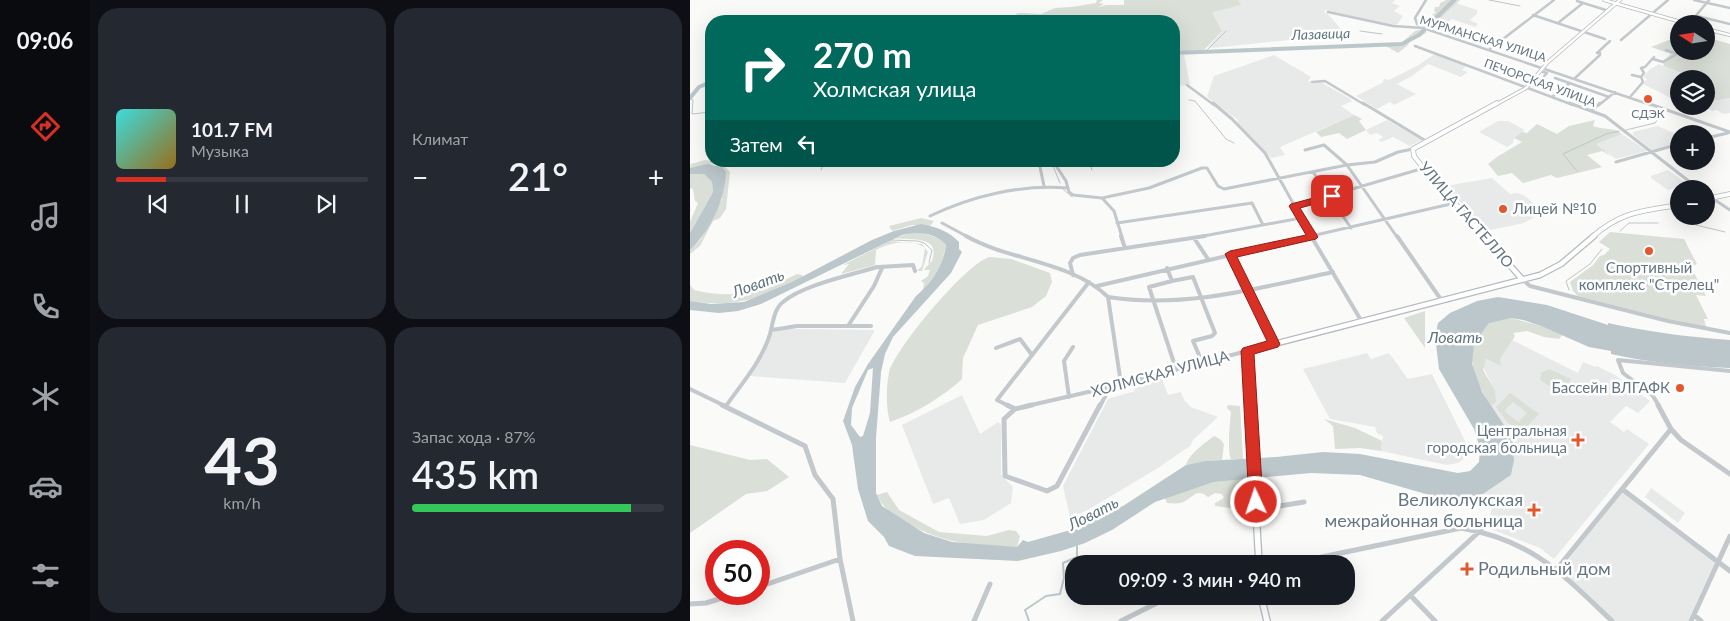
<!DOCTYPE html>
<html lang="ru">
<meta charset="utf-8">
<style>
body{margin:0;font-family:Lato,sans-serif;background:#242831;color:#f1f3f6;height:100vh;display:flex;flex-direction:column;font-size:19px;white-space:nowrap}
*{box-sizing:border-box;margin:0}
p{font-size:16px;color:#9ea1a6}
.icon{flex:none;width:28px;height:28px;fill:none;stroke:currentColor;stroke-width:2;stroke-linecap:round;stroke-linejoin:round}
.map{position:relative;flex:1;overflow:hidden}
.details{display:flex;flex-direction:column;gap:8px;padding:8px;background:#0d0f14;width:600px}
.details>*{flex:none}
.hud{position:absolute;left:15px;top:15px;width:475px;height:152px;border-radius:20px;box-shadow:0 5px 20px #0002;background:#00695c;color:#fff;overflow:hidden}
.needle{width:32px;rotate:282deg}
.fabs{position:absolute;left:980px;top:15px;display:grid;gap:10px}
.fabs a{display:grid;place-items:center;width:45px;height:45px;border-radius:50%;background:#171b24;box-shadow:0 5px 20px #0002;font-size:25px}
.speed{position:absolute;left:15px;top:540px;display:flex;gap:10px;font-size:25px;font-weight:700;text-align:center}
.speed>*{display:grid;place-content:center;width:65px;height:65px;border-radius:50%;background:#171b24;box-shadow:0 5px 20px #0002;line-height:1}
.speed .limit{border:8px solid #d22;background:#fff;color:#111}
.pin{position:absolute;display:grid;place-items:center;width:42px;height:42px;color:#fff;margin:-21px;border-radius:10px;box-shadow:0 2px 8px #0006}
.me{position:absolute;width:55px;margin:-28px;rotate:357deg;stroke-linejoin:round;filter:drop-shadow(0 0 4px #0008)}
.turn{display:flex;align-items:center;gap:18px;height:105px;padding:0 25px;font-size:22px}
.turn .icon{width:65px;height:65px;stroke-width:2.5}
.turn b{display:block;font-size:35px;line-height:42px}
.then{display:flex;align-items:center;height:48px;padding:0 25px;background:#0003;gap:10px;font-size:19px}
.big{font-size:38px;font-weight:600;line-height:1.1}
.details .widget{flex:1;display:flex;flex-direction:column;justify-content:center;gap:8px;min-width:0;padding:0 18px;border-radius:20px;background:#242831}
.details .dial{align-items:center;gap:0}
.dial b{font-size:65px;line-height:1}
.song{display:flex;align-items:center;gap:15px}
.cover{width:60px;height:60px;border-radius:8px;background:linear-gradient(135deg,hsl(180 70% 55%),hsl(40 70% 35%))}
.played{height:5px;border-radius:2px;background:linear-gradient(90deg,#d93025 20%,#363941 20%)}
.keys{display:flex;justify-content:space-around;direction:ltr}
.heat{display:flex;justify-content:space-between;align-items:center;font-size:28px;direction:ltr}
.charge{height:8px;border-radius:4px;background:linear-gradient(90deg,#34c759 87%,#363941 0)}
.details .tiles{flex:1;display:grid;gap:8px;grid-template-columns:repeat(2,1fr)}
.trip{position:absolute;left:375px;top:555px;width:290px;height:50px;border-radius:20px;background:#171b24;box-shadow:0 5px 20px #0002;font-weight:600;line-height:50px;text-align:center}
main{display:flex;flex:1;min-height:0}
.tab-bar{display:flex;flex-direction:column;width:90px;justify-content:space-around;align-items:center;background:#090b0e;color:#9ea1a6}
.tab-bar .icon{width:35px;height:35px}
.tab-bar .on{color:#d93025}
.tab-bar b{font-size:22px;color:#f1f3f6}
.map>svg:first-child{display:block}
.built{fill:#e8e9e9}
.green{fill:#dadfd7;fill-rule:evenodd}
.water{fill:#bbc7cb;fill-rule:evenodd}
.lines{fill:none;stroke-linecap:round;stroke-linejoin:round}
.stream-far1{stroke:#bbc7cb;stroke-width:1}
.stream{stroke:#bbc7cb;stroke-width:2}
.river{stroke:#bbc7cb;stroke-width:4}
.major-far3-casing{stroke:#b5babe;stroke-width:4}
.major-far2-casing{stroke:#b5babe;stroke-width:5.5}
.major-far1-casing{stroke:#b5babe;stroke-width:7}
.major-casing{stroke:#b5babe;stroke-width:8}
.minor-far3{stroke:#c3c8cc;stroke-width:2.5}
.minor-far2{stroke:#c3c8cc;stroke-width:3}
.minor-far1{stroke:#c3c8cc;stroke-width:4}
.minor{stroke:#c3c8cc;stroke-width:5}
.major-far3{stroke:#fff;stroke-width:2.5}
.major-far2{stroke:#fff;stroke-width:4}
.major-far1{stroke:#fff;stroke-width:4.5}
.major{stroke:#fff;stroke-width:5.5}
.route{fill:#d93025;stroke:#8d1f18}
.poi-dot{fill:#e4572e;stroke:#fff;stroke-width:2}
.labels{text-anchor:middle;stroke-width:5;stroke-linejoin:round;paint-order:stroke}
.far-street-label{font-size:12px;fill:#657683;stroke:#fff}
.far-poi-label{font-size:12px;fill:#657683;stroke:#fff}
.far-water-label{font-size:14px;font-style:italic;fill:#60757c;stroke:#fff}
.poi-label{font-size:15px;fill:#657683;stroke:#fff;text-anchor:end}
.street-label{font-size:15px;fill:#657683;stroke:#fff}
.water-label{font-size:16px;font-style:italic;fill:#60757c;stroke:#fff}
.near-poi-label{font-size:18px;fill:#657683;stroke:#fff;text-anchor:end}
</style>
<main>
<nav class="tab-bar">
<b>09:06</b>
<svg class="icon on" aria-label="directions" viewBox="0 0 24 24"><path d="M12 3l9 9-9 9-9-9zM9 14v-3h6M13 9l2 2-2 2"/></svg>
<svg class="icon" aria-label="music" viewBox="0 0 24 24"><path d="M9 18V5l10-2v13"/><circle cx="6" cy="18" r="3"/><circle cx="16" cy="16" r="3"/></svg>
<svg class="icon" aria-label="phone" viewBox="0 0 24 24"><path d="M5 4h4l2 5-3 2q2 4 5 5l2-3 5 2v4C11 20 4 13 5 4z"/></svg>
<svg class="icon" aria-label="climate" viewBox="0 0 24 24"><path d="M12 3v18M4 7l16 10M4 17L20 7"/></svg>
<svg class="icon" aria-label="car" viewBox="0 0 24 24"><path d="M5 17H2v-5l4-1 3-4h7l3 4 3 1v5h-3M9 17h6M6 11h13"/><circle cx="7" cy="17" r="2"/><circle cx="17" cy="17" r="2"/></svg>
<svg class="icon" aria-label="filters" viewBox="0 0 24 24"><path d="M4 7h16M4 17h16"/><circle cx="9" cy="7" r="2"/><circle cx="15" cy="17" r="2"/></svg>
</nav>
<section class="details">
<div class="tiles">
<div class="widget">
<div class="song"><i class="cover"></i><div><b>101.7 FM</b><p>Музыка</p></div></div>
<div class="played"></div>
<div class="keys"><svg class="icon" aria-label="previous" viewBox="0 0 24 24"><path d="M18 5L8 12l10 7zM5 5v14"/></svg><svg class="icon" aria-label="pause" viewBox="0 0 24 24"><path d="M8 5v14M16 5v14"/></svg><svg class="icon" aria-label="next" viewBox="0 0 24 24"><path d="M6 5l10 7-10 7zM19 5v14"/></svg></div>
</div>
<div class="widget"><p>Климат</p>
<div class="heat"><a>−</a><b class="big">21°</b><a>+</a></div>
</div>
<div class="widget dial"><b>43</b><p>km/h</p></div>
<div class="widget"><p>Запас хода · 87%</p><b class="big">435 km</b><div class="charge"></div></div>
</div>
</section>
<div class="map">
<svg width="1040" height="621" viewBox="0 0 1040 621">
<rect width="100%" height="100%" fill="#fafaf8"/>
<path class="built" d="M516 0H705L702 3 710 6 704 11 713 16 706 26 635 10 634 12 638 14 655 34 522 48 518 47 532 31Z
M766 3 787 10V14L780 20 788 24 785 27 762 19 751 27 743 25Z
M745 54 776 66 772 70 778 72 771 77 738 64 722 76 707 84 726 94 704 105 700 102 687 109 666 96 692 83 694 79 699 80 727 66Z
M484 55H494L500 84 484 87Z
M584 55 621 77 618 81 622 83 630 82 659 98 662 101 651 106 664 115 590 147 595 155 581 158 547 122 548 120 517 97 524 76Z
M969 64 1005 79H989V102L953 84 957 79 953 77 960 69Z
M1040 98V113L1033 114 1027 110 1022 111 1017 107 1010 108 1007 106H1016V102Z
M697 120 732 140 720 146 703 137 692 142 688 140 693 137 687 133 680 135 676 130Z
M808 121H818L835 130 824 138 823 143 817 147 789 132Z
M967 126 989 135V143L962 150 943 135V132Z
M932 134 957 151 926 159 905 144Z
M978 170 982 173 998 184 978 190 961 178V176Z
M802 178 820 194 826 193 834 195 853 212 834 223 796 231 756 186Z
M93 329H111L185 330 155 383 60 376 75 353 82 333Z
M822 340 888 373 893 362 906 367 907 366 925 375 960 401 948 413 936 406 920 422 934 432 937 429 959 444 864 559 850 548 798 528 803 501 793 494 821 475 824 460 822 437 801 406 805 390 793 367 796 359 811 366 810 359Z
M677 353 681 359 699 353 718 379 742 374 781 453 768 463 757 465 691 451 693 436 687 433 685 427 640 419 613 369Z
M472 379 478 395 491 392 494 400 501 407 528 417 503 440 500 446 468 468 396 511 380 517 373 486 418 399 445 391V388Z
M272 395 290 434 308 422 311 425V475L323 487 321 503 294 520 270 524 259 498 243 504 212 425Z
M961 488 995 513 988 523 955 497Z
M933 491 1025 562 998 621H924L869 571Z"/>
<path class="green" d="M407 0H413L409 3 414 4 407 8 416 5H434V0H548L551 5 522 12 532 31 514 50 484 52V21H458L460 16 449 21H404L397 19 392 21H346L340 20V18L327 17 329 16 325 14 331 13 351 14 365 8 382 7 406 3Z
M756 0H770L739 29 733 28 734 23H739L738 19 745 16 742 15 746 12 744 11 745 7H749L750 3Z
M733 29 736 30V33L719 42 718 45 708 53 696 46 711 43 725 31Z
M987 37 989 38V51H1016V37L1040 44V98L1016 102V88L1019 84 1016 83V79H1006L974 66 973 61 981 54 961 47Z
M664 115 672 119 669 121 676 130 657 139 649 133 631 137 626 132Z
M905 120 903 126C913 130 925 127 932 134L906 144 921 156 912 151 897 155 912 167 867 178 861 175 833 183 822 173 808 176 798 164 807 157 832 142 824 138 832 132 837 133 847 124 867 134 879 126Z
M15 160 31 162 40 172 36 209 30 218 23 221 10 246 0 254V250L11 239 32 199 26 164 0 168 1 164Z
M6 173 14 174 22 182 23 192 0 233V222L8 203 5 201 3 189 0 188V174Z
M231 218 244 221 240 226 222 225 202 231 199 226Z
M223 232C234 233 248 236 256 245L250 269 233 290 234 283 231 281 238 276 240 270H234C236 266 240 264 242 261 251 234 220 241 205 238Z
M920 232 994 239 1007 264 1001 267 1016 296 1006 295 1018 319H1014L1016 327 978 319 888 296 883 291 880 282 903 265 910 256 914 255 920 249 909 242Z
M200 241 232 244 238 252 232 271H227L232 266 235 248C221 238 199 243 186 250L185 265 151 274 159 264 153 265Z
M300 257 321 259 360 273 362 282 356 296 342 307 288 325 273 358 272 379C251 398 226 413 200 422 196 409 196 387 199 373 203 351 278 261 300 257Z
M107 274 112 275 113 277C71 298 47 308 0 301V285L4 290C45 300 70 292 107 274Z
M735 311V348L714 318Z
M821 318 851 326 872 335 869 339 854 337 837 331 823 333 825 336 810 359 811 366 796 359 793 370 805 390 806 402 801 406C790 389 775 362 785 342 788 335 795 329 799 322Z
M859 369 881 379 870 393 850 380 851 373Z
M820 393 849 414 831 432 817 422 806 407ZM823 402 837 413 828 422 814 411Z
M538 405 550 406 553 459H541C537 452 540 422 541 412L537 408Z
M634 419 665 428 692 441 691 451 670 448 645 449 643 426Z
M524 436 530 439 534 444 532 460 515 461 496 465C499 454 515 443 524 436Z
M0 445 60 460 77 459 99 477 77 491 56 494 0 533Z
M553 479 556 512 552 516 546 509 525 506V503L534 498 532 494 525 493 518 497C506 486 501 501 490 503 486 504 481 503 477 503L475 498 524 482Z
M197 492 209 510 249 532 297 536 319 530 326 531 330 536 327 547C281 545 255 545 214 521 202 514 193 508 187 495Z"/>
<path class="water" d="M17 164 32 167 36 172C35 200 21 230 0 250V233L23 192 22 182 14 174H0V168Z
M231 224C246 227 259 231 269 242V249L272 252 261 273 203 337 195 354 191 372 186 438V493L192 506 234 533 262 542 327 547 333 540 338 542 384 529 433 506 496 465 515 461 586 457 633 452 670 454 768 473 780 471 789 462 790 448 784 429 749 369 745 336 748 323 760 313 787 301 808 297 857 305 918 325V323C959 332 998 337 1040 340V368C1000 366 960 363 921 354V351L899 347 851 326 833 320 821 318 799 323 784 343 782 364 792 392 822 437 824 460 821 475 793 494 768 500 746 497 670 475 621 473 524 482 465 502 422 530 395 543 371 551 328 561 225 556 199 546 194 537 178 521 168 489 162 445 153 421 165 387 178 364 226 296C242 282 253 267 256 245 245 232 226 231 212 235L71 304 48 311 29 313 0 310V301L21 304 54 302 102 282 182 240 204 231ZM183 368 180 413 173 436 170 437 161 425 162 408 178 370Z"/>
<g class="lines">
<path class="stream-far1" d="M799 0 830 6
M670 31 692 34
M516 51 536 31
M0 99 3 100 2 114 21 112
M499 100 505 101 536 139 544 143
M936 130 965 123 973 113
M331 161 333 162
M361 161 370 183
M399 161 402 170
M131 170 135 161
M887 171 873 154 916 134 929 131
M373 189 382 197
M1006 225 1035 232
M930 231 939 223H968
M201 240 228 241 234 243 242 250 239 263
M879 290 876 281 900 264 912 249"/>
<path class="stream" d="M339 621 335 610 356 596 370 594 374 578 373 563 387 557V546"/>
<path class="river" d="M484 53 712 44 729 35 764 0
M0 98 9 87 21 82"/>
<g class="major-far3-casing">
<path id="major-far3" d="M914 0 998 24
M1016 29 1040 35
M805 105 836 88 858 62 930 0"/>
</g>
<g class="major-far2-casing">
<path id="major-far2" d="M1016 199 1040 194
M795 237 731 165 724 156 723 149 807 103
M902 237C932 211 952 211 989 205"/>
</g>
<g class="major-far1-casing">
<path id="major-far1" d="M794 236 832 279
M560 406 557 351 850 275 871 264 904 236"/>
</g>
<g class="major-casing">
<path id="major" d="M560 405 569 564
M571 596 577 621"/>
</g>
<path class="minor-far3" d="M1004 0 1040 8
M887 1 919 11
M638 12 703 26 733 28 961 105
M843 15 915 39
M1007 16 1040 24
M868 23 893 3
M999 24 1019 0
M731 27 727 24 725 18 736 0
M983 37 989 33
M931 40 978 0
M725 46 883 105
M800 49 864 0
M976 50 987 54
M963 59 973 62 987 54
M951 77 954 73 951 68 955 67 964 57
M865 78 919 97
M885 78 910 55V53H907L920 41
M622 82 635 81 675 105
M839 84 845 86 857 73 850 71
M497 85 524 105
M862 97 880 83
M940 97 953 82 951 77 942 75
M909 105 925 92"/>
<path class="minor-far2" d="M523 103 542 119 575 153 622 237
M673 103 736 141
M879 103 915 116 1009 189
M957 103 1040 132
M902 111 910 103
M1016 138 1038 133
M615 150 634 145 657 165 707 237
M363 161 376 181 379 192 383 195 412 198 459 188 512 168H517L528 186 534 189 657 165 685 162 708 152 723 149
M926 162 989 144
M350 167 354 186
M623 172 661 228
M1016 194 1040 210
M412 198 424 211 432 237
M604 206 734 168
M240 216C282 196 331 184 378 188
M252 223 278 237
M427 223 562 203 573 225
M508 237 611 218
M617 237 765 203"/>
<path class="minor-far1" d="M276 236C320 261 381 261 418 297L431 384
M431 236 435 248
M621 236 672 322
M707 236 752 301
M504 238 518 259
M540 254 584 344
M189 267 223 265 225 271
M477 268 482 281 503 277 525 333 522 336 503 341 512 362
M383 275 380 263 383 258 390 255 515 236
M832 279 840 286 978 321 1040 333
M482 281 459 287 486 369
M407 286 623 236
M418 297C494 309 569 288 643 272
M82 330 107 326H181
M306 348 330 339 342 355
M420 387 557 351
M0 389 35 406
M379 397 374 361 383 347
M36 406C52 383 72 361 80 334 83 323 84 309 93 302 113 285 161 275 187 267L192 268 184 286 158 326
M319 406 307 400 399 282
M337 406 420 387
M410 406 420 387
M969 406 963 396 933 373 928 360 1040 371"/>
<path class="minor" d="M32 405 115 446 125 475 143 499 150 559 163 621
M317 405 325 409
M342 405 325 409 314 419 315 476 357 491 367 486 410 405
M968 405 981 429 991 440 1040 474
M932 489 1040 571
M566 513 571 509 614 502
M598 564 771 528C842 540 872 574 922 621
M866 570 981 429
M69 587 150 559
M720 595 745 621
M0 604 16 603 45 594
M1004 615 1011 621
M284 621 300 584
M431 621 481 596
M692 621 791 530
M1001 621 1040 536"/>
<use href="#major-far3" class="major-far3"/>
<use href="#major-far2" class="major-far2"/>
<use href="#major-far1" class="major-far1"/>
<use href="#major" class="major"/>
</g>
<path class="route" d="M642 193 647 196 646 198 610 208 628 237 626 239 547 257 590 344 588 347 564 354 573 502 571 507 566 509 561 507 559 502 551 351 553 348 577 341 535 254 540 251 616 235 599 206 601 204Z"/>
<g class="poi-dot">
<circle cx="958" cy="99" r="5"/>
<circle cx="813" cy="209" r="5"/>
<circle cx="959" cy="251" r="5"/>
<circle cx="990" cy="388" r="5"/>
<path d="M885.5 432.5h5v5h5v5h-5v5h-5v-5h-5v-5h5z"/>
<path d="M841.5 502.5h5v5h5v5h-5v5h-5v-5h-5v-5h5z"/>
<path d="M774.5 561.5h5v5h5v5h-5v5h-5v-5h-5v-5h5z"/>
</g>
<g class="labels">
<g class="far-street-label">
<text transform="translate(793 39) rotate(17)" y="4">МУРМАНСКАЯ УЛИЦА</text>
<text transform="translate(850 83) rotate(20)" y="4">ПЕЧОРСКАЯ УЛИЦА</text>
</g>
<g class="far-poi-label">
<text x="958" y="118">СДЭК</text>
</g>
<g class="far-water-label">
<text transform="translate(631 34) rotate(-2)" y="5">Лазавица</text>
</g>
<g class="poi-label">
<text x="823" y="214" text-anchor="start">Лицей №10</text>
<text x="959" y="273" text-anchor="middle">Спортивный<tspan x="959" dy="17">комплекс "Стрелец"</tspan></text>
<text x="980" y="393">Бассейн ВЛГАФК</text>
<text x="877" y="436">Центральная<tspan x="877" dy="17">городская больница</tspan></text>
</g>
<g class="street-label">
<text transform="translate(776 215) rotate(49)" y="5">УЛИЦА ГАСТЕЛЛО</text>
<text transform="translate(470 374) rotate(-15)" y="5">ХОЛМСКАЯ УЛИЦА</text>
</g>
<g class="water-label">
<text transform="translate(68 283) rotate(-20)" y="6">Ловать</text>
<text x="765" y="343">Ловать</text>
<text transform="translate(403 513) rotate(-27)" y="6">Ловать</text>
</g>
<g class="near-poi-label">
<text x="833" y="506">Великолукская<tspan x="833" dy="21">межрайонная больница</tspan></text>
<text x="788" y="575" text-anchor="start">Родильный дом</text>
</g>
</g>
</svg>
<div class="fabs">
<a><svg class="needle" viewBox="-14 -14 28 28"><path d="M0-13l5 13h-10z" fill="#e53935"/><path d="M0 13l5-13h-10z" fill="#9ea1a6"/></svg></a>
<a><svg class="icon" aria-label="layers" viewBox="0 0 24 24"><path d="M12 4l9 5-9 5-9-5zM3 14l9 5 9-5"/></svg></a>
<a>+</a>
<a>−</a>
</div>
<div class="speed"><div class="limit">50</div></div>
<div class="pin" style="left:642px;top:196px;background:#d93025"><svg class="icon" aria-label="arrive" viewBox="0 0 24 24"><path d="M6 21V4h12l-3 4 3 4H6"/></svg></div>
<svg class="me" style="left:566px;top:502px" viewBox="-20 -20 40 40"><circle r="17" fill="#d93025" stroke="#fff" stroke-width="3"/><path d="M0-11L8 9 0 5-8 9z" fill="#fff"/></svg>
<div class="trip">09:09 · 3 мин · 940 m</div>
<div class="hud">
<div class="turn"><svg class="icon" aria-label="right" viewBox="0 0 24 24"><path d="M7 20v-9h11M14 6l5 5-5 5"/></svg><div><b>270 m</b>Холмская улица</div></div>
<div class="then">Затем<svg class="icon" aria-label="left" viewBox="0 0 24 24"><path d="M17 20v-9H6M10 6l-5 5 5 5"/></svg></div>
</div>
</div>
</main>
